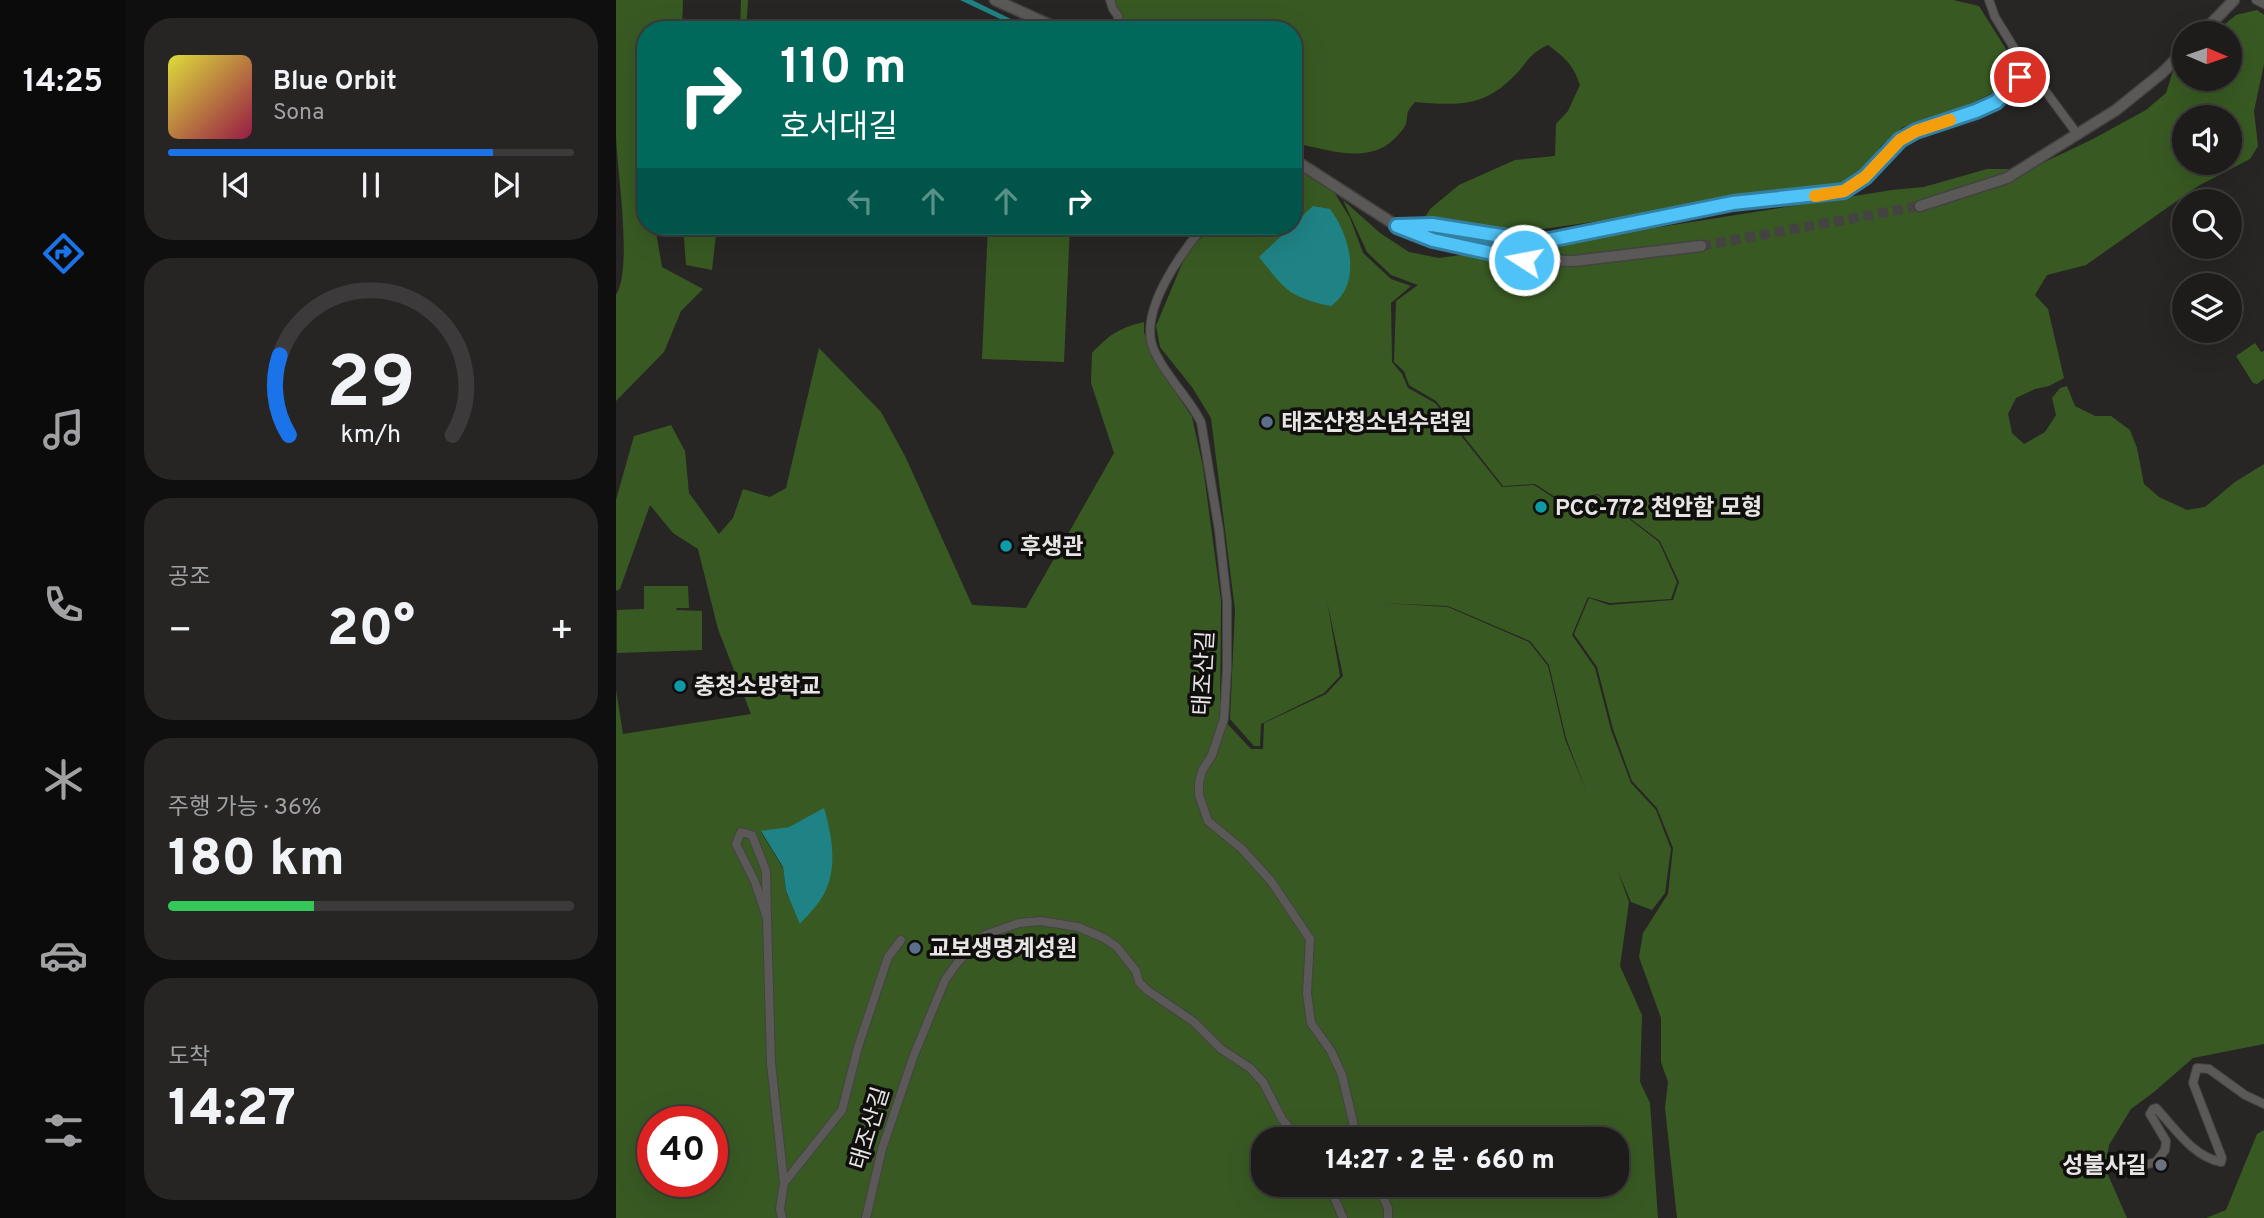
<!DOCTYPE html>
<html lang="ko">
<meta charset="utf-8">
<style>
body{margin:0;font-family:Overpass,"Noto Sans KR",sans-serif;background:#262524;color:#f1f3f6;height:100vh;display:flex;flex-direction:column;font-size:26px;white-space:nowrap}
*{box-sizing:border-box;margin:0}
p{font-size:23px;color:#a1a1a3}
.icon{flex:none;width:38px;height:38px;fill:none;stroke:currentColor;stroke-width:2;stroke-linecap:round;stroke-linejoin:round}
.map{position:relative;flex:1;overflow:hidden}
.side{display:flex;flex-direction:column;gap:18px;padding:18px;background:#100f0f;width:490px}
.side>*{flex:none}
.guide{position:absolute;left:21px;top:21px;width:665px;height:214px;border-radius:28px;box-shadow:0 7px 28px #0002,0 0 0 2px #3c3a3a;background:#00695c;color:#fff;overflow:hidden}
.needle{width:46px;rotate:92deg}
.controls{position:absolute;left:1556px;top:21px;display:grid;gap:14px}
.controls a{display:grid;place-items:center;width:70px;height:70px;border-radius:50%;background:#1e1c1b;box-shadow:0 7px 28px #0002,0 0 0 2px #3c3a3a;font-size:35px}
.speed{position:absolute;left:21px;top:1106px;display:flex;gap:14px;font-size:35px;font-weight:700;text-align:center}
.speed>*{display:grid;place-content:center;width:91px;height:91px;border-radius:50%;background:#1e1c1b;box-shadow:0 7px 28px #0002,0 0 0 2px #3c3a3a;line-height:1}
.speed .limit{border:10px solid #d22;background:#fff;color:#111}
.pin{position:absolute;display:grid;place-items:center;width:60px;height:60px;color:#fff;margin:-30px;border:4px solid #fff;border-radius:50%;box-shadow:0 2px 7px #0007}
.me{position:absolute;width:77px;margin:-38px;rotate:281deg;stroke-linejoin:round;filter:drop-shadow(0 0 5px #0008)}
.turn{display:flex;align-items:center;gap:24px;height:147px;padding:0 28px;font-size:32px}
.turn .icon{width:91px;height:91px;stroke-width:2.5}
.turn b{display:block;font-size:49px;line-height:60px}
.lanes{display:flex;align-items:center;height:66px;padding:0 28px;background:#0003;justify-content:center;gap:35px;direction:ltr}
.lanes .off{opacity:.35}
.big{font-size:52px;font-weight:800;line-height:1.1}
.side .widget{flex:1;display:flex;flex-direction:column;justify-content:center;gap:10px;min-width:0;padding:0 24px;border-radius:28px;background:#262524}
.side .dial{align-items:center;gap:0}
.dial svg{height:182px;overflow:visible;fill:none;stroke:#3c3a3a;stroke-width:7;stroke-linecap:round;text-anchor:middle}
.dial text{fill:#f1f3f6;stroke:none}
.song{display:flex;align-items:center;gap:21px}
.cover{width:84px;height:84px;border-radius:10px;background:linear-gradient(135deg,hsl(60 70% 55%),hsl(340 70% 35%))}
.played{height:7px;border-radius:4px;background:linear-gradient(90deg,#1a73e8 80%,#3c3a3a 80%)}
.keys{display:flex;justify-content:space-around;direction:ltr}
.heat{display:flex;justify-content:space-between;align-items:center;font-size:38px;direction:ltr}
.charge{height:10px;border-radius:5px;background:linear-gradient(90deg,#34c759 36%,#3c3a3a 0)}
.trip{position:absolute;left:635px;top:1127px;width:378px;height:70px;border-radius:28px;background:#1e1c1b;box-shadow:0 7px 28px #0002,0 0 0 2px #3c3a3a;font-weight:800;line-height:70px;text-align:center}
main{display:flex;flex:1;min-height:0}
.tabs{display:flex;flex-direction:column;width:126px;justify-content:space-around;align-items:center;background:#0c0b0b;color:#a1a1a3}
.tabs .icon{width:49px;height:49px}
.tabs .on{color:#1a73e8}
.tabs b{font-size:32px;color:#f1f3f6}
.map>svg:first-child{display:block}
.green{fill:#385a22;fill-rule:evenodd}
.water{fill:#1f8385}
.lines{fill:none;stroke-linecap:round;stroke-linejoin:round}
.tertiary-tunnel{stroke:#444341;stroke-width:10;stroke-dasharray:10 5;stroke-linecap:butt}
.minor-casing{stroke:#434241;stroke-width:10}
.tertiary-casing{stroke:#434241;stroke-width:13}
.minor{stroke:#5b5957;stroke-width:8}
.tertiary{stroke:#5b5957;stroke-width:10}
.route-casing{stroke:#337fa1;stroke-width:18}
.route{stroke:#4fc3f7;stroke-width:12}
.slow{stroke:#f59e0b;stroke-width:12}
.service-dot{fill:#5c6f8a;stroke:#100f0e;stroke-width:2.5}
.culture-dot{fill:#0f9aa8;stroke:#100f0e;stroke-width:2.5}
.worship-dot{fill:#6b7280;stroke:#100f0e;stroke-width:2.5}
.labels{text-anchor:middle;stroke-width:7;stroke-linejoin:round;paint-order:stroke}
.poi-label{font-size:23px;font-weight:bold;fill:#e6e5e4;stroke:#100f0e;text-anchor:start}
.street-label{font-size:23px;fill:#e6e5e4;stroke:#100f0e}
</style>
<main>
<nav class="tabs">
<b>14:25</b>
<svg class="icon on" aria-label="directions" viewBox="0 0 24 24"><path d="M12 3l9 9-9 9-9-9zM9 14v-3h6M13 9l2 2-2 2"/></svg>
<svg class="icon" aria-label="music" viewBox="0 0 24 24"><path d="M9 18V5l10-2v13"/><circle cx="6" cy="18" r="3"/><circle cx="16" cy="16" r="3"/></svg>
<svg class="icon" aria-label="phone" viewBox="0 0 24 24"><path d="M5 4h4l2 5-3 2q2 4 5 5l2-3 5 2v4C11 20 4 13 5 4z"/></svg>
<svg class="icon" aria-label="climate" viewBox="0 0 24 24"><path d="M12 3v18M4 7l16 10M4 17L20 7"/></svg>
<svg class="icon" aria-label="car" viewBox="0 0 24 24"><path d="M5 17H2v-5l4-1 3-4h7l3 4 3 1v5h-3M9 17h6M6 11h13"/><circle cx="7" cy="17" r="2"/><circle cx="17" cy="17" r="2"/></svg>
<svg class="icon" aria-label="filters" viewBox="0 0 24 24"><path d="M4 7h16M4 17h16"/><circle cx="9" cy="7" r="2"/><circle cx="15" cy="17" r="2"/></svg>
</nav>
<section class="side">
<div class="widget">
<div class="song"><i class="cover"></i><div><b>Blue Orbit</b><p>Sona</p></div></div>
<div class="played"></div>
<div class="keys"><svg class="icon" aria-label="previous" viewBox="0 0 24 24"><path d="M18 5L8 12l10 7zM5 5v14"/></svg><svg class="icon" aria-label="pause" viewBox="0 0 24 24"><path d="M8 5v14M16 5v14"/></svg><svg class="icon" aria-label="next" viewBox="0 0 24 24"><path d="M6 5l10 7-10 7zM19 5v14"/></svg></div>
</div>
<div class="widget dial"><svg viewBox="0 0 100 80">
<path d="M14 69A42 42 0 1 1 86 69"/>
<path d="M14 69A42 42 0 0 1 10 34" stroke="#1a73e8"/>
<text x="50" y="56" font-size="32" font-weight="700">29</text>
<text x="50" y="72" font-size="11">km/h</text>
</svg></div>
<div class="widget"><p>공조</p>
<div class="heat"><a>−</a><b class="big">20°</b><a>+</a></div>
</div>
<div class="widget"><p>주행 가능 · 36%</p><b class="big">180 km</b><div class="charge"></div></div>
<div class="widget"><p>도착</p><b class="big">14:27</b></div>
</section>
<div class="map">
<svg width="1648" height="1218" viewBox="0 0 1648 1218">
<rect width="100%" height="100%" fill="#282624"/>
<path class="green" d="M0 0H67L66 30H30V226H39L46 267 87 289 65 311 48 352 0 401V295C17 268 1 171 0 135 0 90 0 45 0 0Z
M125 0H132L130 30H124Z
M491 0H1337L1363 6 1393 54V78L1380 91 1346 108 1287 127 1265 146 1248 170 1226 187 1084 202 1025 215 872 237 823 241 807 237 806 222 814 209 843 185 899 160 939 156 940 124 952 111 964 85C957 64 949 58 932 45 913 53 910 65 896 78 866 108 839 105 799 102 787 115 794 114 789 126 787 130 784 132 782 135 757 165 716 151 683 144L677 146V30H505Z
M1641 10 1648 15V64L1638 111 1642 146 1634 159 1582 186 1470 265 1431 275 1419 295 1432 309 1448 378 1433 386 1419 389 1400 398 1392 414 1396 433 1408 444 1429 432 1440 415 1436 398 1444 388 1451 386 1459 406 1479 416H1495L1514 430 1521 448 1528 484 1543 497 1571 510 1589 507 1619 482 1648 464V1044L1577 1058 1538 1092 1515 1109 1493 1145 1489 1168 1511 1218H1061L1049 1108 1052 1082 1045 1062V1018L1023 957 1027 933 1052 894 1057 848 1041 808 1016 781 997 729 981 667 958 634 973 598 993 605 1057 600 1063 582 1044 541 982 494 947 502 919 484 887 486 820 401 793 385 788 371 778 362 780 301 802 285 775 275 751 252 727 200 764 233 793 252 823 258 1038 228 1276 190 1308 187 1371 169H1414L1477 139 1530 110 1550 93 1558 68 1568 59V79H1614V33H1598L1620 15ZM1568 117H1614V163H1568Z
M684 163 704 169 734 218 747 253 775 279 795 286 775 303 776 362 786 374 792 388 819 403 886 487 918 485 947 504 982 495 1043 542 1061 582 1055 599 994 603 972 597 956 635 979 668 995 730 1015 783 1040 810 1055 849 1049 893 1036 910 1015 902 1001 869 1013 902 1004 966 1026 1015 1024 1082 1034 1103 1042 1218H0V690L7 734 135 714 102 629 82 549 57 533 34 505 4 589 0 591V500L18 436 55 425 69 451 73 493 103 534 117 518 127 489 154 497 170 488 203 348 265 412 290 458 356 605 410 608 498 453 475 383 476 353C493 335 503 328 528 322V332L535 354 576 417 587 467 605 601 604 716 635 749H647L648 723 710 694 727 676 711 601 724 676 708 693 645 724 644 746H638L614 719 619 610 595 418 576 387 544 347 540 326 570 254 596 226H677V165ZM765 603 832 606 914 641 933 665 950 738 971 793 949 739 932 666 913 642 832 607ZM208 809 185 924 170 892 167 868 145 832 173 827ZM37 1122H96V1181H37ZM648 1139H1001V1185H648Z
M67 226H101L96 270 70 265Z
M372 226H454L448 362 366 359Z
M1639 343 1645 352 1648 351V379L1641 384 1637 383 1620 356Z
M28 586H72L73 608H61L60 610 86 611V650L1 653V610L28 609Z
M1648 1130V1218H1590L1610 1210 1641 1134Z"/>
<path class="water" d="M344 0H356L417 30H407Z
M697 206 714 209C735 237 746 284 715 306 672 297 669 289 643 257Z
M208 808C216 836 222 867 208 894 202 905 192 915 184 924L170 891 167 867 145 831 173 827Z"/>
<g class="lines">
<path class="tertiary-tunnel" d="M1085 246 1304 206"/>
<g class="minor-casing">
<path id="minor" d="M494 0 497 9 502 16 501 30
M1640 0 1648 4
M1405 58 1462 135
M588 226C565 253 521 313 538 350 549 376 572 396 585 422L603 530 611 602V669L608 719 596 755 586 771 583 783V795L592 821 626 849 655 881 694 939 691 993 695 1023 715 1051 726 1075 741 1139
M785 226 816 225 923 242 1117 203 1228 191 1249 177 1284 140 1300 131 1360 112 1380 102 1396 88 1404 77 1403 56 1379 17 1373 0
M151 918 150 871 136 835 125 832 120 844 139 882 151 918 155 1063 168 1183
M1528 1165 1540 1162 1549 1150 1550 1141 1534 1114 1537 1109 1540 1108C1558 1127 1577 1157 1605 1162L1606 1158 1577 1083 1581 1068 1593 1069 1629 1095 1648 1104
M713 1185 727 1218
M762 1185 772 1208V1218
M166 1218 164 1209 168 1183 226 1110 242 1047 272 957 285 940
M250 1218 266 1149 298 1055 329 980 342 962 369 935 403 923 425 921 462 927 488 938 501 947 520 971 523 982 531 990 578 1022 605 1049 634 1068 647 1082 666 1119 682 1139"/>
</g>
<g class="tertiary-casing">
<path id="tertiary" d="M379 0 445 30
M1586 33 1618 0
M677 159 781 226 817 240 866 252 907 260 958 261 1085 246
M1304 206 1391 178 1500 110 1546 73 1568 51"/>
</g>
<use href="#minor" class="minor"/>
<use href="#tertiary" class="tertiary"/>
</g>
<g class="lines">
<g class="route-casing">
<path id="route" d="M908 260 817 240 781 226 816 225 923 242 1117 203 1228 191 1249 177 1284 140 1300 131 1360 111 1380 102 1404 77"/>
</g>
<use href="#route" class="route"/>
<path class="slow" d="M1199 196 1228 191 1249 177 1284 140 1300 131 1334 120"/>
</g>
<g class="service-dot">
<circle cx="651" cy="422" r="7"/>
<circle cx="299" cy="948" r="7"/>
</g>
<g class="culture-dot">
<circle cx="925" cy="507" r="7"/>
<circle cx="390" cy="546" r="7"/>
<circle cx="64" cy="686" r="7"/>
</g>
<circle class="worship-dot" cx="1545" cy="1165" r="7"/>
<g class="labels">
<g class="poi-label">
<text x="665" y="430">태조산청소년수련원</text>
<text x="939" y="515">PCC-772 천안함 모형</text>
<text x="404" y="554">후생관</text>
<text x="78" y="694">충청소방학교</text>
<text x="313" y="956">교보생명계성원</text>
<text x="1531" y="1173" text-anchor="end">성불사길</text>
</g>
<g class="street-label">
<text transform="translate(587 673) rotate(-87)" y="8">태조산길</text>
<text transform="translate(253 1128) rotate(-73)" y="8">태조산길</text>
</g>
</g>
</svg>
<div class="controls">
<a><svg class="needle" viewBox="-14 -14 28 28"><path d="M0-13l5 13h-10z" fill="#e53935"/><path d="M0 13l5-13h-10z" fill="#a1a1a3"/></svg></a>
<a><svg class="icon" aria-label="sound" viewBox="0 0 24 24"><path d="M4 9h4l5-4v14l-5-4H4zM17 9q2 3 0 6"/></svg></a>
<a><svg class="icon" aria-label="search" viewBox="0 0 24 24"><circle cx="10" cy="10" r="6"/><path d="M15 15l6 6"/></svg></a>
<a><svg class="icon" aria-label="layers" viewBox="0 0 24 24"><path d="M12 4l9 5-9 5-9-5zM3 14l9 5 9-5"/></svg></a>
</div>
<div class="speed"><div class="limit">40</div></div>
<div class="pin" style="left:1404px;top:77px;background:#d93025"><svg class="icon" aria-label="arrive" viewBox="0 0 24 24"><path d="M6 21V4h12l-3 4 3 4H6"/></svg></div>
<svg class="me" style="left:908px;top:260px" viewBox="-20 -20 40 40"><circle r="17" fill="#4fc3f7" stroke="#fff" stroke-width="3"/><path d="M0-11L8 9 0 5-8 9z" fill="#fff"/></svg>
<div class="trip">14:27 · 2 분 · 660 m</div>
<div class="guide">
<div class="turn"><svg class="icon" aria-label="right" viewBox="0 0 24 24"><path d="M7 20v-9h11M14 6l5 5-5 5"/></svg><div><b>110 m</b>호서대길</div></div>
<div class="lanes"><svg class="icon off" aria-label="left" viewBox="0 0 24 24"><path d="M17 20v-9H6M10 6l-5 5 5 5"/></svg><svg class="icon off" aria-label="ahead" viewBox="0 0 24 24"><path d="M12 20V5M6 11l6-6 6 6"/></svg><svg class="icon off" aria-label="ahead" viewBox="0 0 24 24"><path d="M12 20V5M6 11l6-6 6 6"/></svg><svg class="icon" aria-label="right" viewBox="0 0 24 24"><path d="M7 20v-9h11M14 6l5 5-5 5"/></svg></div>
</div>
</div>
</main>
